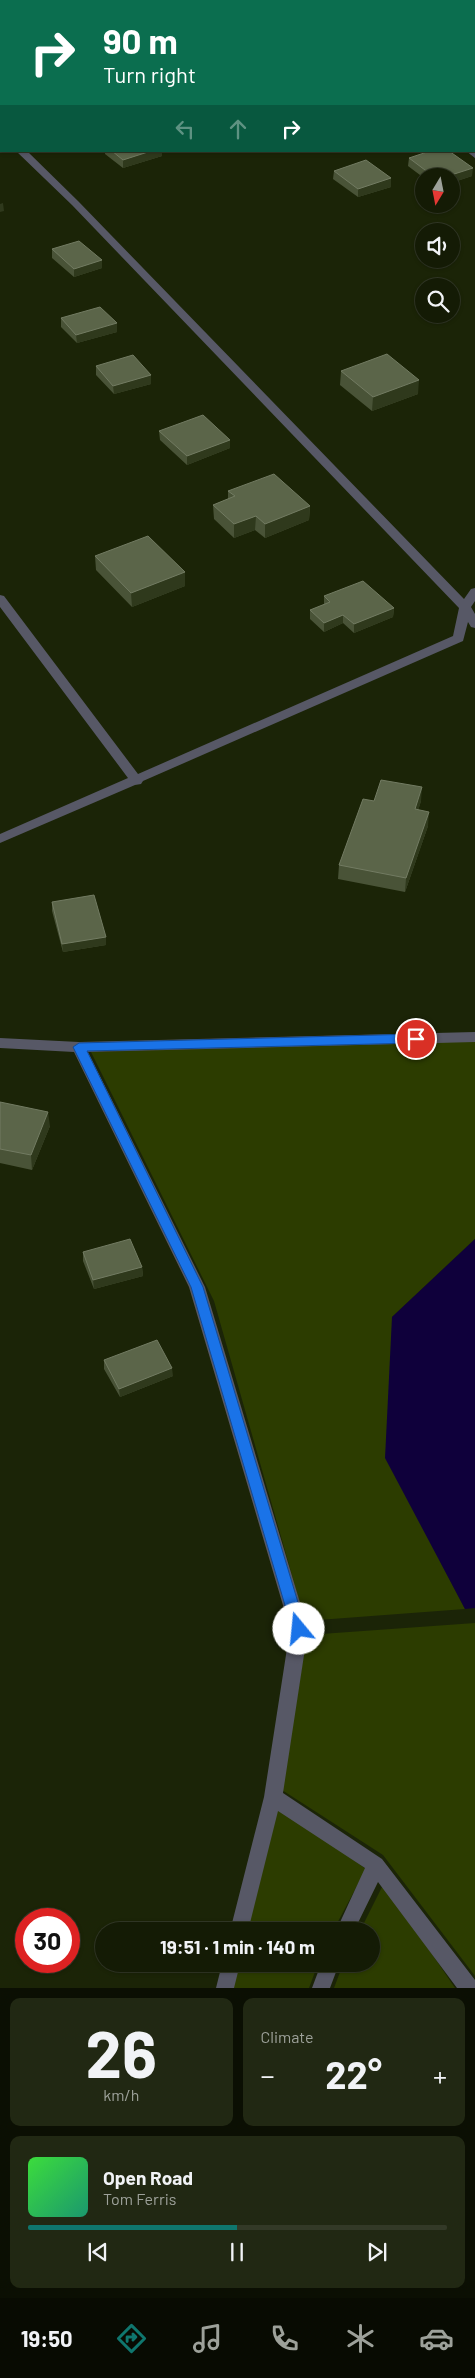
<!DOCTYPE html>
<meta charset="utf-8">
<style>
body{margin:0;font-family:Barlow,sans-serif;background:#212813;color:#f1f3f6;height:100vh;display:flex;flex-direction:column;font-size:19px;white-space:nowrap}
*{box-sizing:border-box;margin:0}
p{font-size:16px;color:#9da19a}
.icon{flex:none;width:28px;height:28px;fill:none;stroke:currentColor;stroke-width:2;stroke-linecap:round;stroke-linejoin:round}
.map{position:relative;height:1988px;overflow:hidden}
.details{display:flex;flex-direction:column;gap:10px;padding:10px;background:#0b0f03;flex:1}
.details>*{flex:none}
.hud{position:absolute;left:0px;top:0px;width:475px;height:152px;box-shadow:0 1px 4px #0004,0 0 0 1px #333927;background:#0b6e4f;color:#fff;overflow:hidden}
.needle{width:32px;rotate:190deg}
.buttons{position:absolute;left:415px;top:168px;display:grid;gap:10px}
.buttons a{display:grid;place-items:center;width:45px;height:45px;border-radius:50%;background:#141b05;box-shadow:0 1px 4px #0004,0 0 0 1px #333927;font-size:25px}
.speed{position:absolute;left:15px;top:1908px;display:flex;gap:10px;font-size:25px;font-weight:700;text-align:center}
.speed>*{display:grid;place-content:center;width:65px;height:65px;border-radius:50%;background:#141b05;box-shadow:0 1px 4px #0004,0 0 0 1px #333927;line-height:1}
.speed .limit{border:8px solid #d22;background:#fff;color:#111}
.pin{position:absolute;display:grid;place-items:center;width:42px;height:42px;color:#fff;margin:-21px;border:2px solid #fff;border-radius:50%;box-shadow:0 1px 5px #0007}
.me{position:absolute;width:55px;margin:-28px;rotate:343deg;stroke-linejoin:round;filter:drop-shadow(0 0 4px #0008)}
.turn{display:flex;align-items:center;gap:18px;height:105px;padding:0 20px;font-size:22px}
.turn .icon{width:65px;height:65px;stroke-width:2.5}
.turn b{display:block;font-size:35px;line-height:42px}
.lanes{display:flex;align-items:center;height:48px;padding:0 20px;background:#0003;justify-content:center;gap:25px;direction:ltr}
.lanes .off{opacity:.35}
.big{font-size:38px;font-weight:700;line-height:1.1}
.details .card{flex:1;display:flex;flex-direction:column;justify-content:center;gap:8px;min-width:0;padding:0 18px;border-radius:10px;background:#212813}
.details .dial{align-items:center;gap:0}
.dial b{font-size:65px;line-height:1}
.song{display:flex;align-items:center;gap:15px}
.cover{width:60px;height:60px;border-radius:8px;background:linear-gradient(135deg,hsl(120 70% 55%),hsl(160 70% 35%))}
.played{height:5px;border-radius:2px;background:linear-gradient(90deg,#0f766e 50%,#333927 50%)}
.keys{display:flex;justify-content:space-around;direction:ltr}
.heat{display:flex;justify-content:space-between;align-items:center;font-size:28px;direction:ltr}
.details .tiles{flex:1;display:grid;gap:10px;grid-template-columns:1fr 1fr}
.card:last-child{grid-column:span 2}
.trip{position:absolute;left:95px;top:1922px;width:285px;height:50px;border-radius:25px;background:#141b05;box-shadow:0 1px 4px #0004,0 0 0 1px #333927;font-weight:700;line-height:50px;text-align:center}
.menu{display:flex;height:80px;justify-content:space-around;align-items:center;background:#080b02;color:#9da19a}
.menu .icon{width:35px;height:35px}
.menu .on{color:#0f766e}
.menu b{font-size:22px;color:#f1f3f6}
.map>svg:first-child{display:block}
.green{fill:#2c3c00}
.water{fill:#0f003b}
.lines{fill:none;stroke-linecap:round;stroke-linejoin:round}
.minor{fill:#575866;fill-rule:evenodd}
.wall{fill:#495337}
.shaded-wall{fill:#2f391c}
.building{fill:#5b6549;stroke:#727b62}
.route{fill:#1a73e8;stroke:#114b97}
</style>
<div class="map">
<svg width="475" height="1988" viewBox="0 0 475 1988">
<rect width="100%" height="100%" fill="#1b2407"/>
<path class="green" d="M475 1041V1239L392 1317 440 1561 465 1609 305 1621 214 1301 91 1052Z
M475 1623V1976L383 1855 282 1790 307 1635Z
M278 1806 366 1869 333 1931H247Z
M384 1883 455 1988H334L343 1964H371V1931H360Z
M239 1964H318L309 1988H233Z"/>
<path class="water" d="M475 1239V1608L465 1609 385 1458 392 1317Z"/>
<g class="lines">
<path class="minor" d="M267 0H277V1H268Z
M0 128 1 129V135H0Z
M474 149 475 150V158L466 151H474Z
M16 151H27L78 201 464 599 471 589 475 588V601L471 607 475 614V628L471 627 468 622 463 641 143 781 141 784 135 785 0 843V834L128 778 0 607V595L4 596 138 774 453 636 459 608 72 205Z
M475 1032V1042L88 1052 205 1287 308 1629 283 1793 382 1859 475 1980V1988H457L378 1882 354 1931H336L365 1868 278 1811 248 1931H230L264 1797 290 1629 189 1287 74 1052 0 1048V1038L79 1042Z
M222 1964H240L234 1988H216Z
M321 1964H339L330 1988H312Z"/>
</g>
<path class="wall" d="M191 0H235L230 1H192Z
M105 151H162V156L123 168 105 154Z
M409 158 472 176 451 183V176H424V178L408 166Z
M334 171 391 178V187L358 197 333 179Z
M52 249 102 260V268L74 277 52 258Z
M61 318 117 332 77 343 61 327Z
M96 366 151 375V384L114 394 96 375Z
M341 371 418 394 372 411 340 385Z
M159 431 230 440V448L187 465 160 440Z
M228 491 310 506 309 520 265 538 255 530 234 538 214 519 213 505 228 499Z
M95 556 185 572V586L132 607 96 570Z
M324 596 394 608 393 617 354 633 343 623 324 632 310 619V610L324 605Z
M374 801H421L418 810 428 826 405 892 338 879 339 865Z
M52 902 106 945 63 952 52 911Z
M0 1102 50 1126 32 1170 0 1163Z
M83 1252 142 1267 143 1276 94 1289 83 1261Z
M104 1360 173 1376 120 1397 104 1369Z"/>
<path class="shaded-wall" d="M204 0H235L230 1H201Z
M407 0H421L417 1H407Z
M474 99H475V107H474Z
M151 151H162V156L123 168V160Z
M473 168 472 176 451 183V176H448Z
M391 178V187L358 197V189Z
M3 203 4 211 0 212V204Z
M102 260V268L74 277V269Z
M117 323V332L77 343 76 335Z
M151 375V384L114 394 113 386Z
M419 380 418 394 372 411 373 397Z
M230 440V448L187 465V456Z
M310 506 309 520 265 538V524Z
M256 516 255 530 234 538V524Z
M185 572V586L132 607 131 593Z
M394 608 393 617 354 633V624Z
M343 615V623L324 632V623Z
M422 787 421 801 414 824 415 809Z
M429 812 428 826 405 892 406 878Z
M106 937V945L63 952 62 944Z
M48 1112 50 1126 32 1170 31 1155Z
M142 1267 143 1276 94 1289 93 1280Z
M172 1368 173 1376 120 1397 119 1389Z"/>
<path class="building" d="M474 78H475V99H474Z
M112 151H151L123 160Z
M430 151H449L473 168 448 176H433L409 158Z
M366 160 391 178 358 189 334 171Z
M79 241 102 260 74 269 52 249Z
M100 307 117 323 76 335 61 318Z
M387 354 419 380 373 397 341 371Z
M133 355 151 375 113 386 96 366Z
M203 415 230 440 187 456 159 431Z
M274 474 310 506 265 524 256 516 234 524 213 505 235 496 228 491Z
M148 536 185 572 131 593 95 556Z
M363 581 394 608 354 624 343 615 324 623 310 610 330 602 324 596Z
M381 780 422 787 415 809 429 812 406 878 339 865 363 799 374 801Z
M94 895 106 937 62 944 52 902Z
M0 1102 48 1112 31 1155 0 1149Z
M130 1239 142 1267 93 1280 83 1252Z
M157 1340 172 1368 119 1389 104 1360Z"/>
<path class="route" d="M416 1034 421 1039 416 1043 87 1051 203 1287 306 1629 304 1634 299 1635 294 1634 292 1629 191 1287 73 1047 79 1043Z"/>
</svg>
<div class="buttons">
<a><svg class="needle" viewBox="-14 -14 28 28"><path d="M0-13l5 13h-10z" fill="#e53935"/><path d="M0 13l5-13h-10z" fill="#9da19a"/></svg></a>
<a><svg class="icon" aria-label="sound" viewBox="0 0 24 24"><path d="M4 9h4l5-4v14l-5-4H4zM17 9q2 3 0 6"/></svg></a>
<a><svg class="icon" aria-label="search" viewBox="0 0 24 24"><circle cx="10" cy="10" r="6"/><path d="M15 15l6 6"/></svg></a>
</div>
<div class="speed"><div class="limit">30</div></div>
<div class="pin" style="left:416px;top:1039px;background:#d93025"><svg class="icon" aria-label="arrive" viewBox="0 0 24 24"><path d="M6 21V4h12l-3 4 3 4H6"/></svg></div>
<svg class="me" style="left:299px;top:1629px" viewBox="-20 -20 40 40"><circle r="19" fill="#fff"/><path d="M0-13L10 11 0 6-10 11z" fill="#1a73e8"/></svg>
<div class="trip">19:51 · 1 min · 140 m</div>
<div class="hud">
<div class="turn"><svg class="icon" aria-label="right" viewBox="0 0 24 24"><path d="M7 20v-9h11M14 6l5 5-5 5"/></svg><div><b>90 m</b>Turn right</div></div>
<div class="lanes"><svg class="icon off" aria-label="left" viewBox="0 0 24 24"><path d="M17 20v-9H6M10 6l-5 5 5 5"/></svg><svg class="icon off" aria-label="ahead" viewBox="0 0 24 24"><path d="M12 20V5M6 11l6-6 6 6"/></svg><svg class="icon" aria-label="right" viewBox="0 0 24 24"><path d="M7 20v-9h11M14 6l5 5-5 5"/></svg></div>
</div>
</div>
<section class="details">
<div class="tiles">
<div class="card dial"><b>26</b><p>km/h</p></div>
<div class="card"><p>Climate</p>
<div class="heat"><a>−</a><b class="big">22°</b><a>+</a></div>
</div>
<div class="card">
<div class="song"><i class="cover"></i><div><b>Open Road</b><p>Tom Ferris</p></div></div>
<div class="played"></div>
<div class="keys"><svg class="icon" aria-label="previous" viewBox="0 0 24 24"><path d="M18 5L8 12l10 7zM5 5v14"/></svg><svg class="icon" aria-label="pause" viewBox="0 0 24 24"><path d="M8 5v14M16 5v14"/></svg><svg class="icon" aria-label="next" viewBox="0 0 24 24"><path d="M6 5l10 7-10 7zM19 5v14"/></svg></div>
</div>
</div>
</section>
<nav class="menu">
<b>19:50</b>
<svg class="icon on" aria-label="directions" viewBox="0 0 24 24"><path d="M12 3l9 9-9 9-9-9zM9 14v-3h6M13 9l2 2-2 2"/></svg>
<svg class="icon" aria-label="music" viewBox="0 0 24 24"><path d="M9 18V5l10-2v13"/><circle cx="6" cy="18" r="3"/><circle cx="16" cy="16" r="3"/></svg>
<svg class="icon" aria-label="phone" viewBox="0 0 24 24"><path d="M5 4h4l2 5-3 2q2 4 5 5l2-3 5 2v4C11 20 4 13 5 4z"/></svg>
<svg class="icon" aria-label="climate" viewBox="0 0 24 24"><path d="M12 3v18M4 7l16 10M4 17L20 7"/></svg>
<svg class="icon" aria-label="car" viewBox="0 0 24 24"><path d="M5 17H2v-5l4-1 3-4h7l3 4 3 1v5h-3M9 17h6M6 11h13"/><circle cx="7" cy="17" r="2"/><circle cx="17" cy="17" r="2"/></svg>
</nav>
